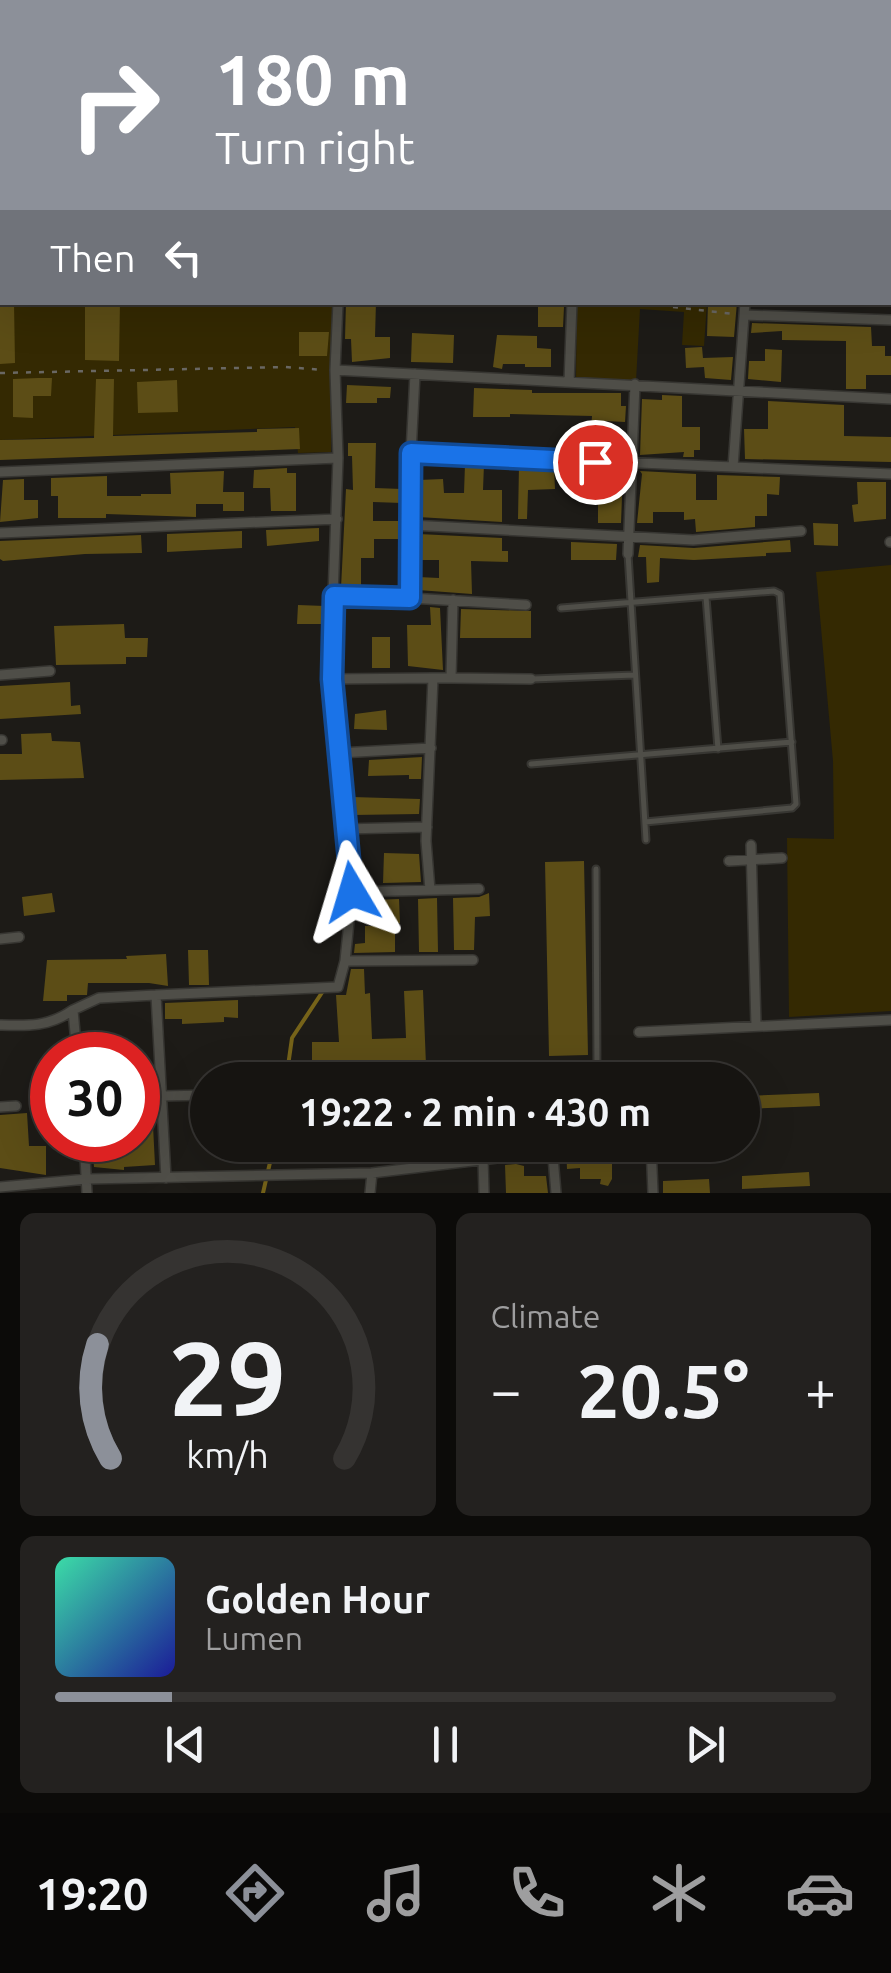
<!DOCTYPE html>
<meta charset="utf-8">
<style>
body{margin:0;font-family:Ubuntu,sans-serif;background:#23211f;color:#f1f3f6;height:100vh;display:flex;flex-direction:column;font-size:38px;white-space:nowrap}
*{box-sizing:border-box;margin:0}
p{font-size:32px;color:#9e9e9f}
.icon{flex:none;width:55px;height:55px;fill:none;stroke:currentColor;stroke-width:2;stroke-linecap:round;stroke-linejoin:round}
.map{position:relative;height:1193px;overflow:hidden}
.details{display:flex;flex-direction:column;gap:20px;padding:20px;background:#0c0b09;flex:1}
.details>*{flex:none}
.guide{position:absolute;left:0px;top:0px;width:892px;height:305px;box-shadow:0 10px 40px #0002,0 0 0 2px #353331;background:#8c9099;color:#fff;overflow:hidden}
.speed{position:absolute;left:30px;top:1032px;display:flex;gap:20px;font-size:50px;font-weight:700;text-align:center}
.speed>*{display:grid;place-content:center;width:130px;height:130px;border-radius:50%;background:#161411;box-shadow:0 10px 40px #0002,0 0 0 2px #353331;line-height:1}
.speed .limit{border:15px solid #d22;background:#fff;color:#111}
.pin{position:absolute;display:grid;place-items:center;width:85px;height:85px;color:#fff;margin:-42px;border:5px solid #fff;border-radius:50%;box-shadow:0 2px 10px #0007}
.me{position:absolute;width:110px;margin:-55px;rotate:353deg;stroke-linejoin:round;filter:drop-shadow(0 0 8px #0008)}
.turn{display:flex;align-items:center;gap:35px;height:210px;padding:0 50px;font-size:45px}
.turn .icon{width:130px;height:130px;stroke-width:2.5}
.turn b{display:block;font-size:70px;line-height:85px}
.then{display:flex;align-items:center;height:95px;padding:0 50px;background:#0003;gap:20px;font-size:38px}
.big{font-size:75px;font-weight:600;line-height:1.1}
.details .card{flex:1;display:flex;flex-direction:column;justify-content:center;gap:15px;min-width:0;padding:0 35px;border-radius:15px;background:#23211f}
.details .dial{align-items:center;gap:0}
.dial svg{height:260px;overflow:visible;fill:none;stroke:#353331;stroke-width:7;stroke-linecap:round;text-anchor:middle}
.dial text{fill:#f1f3f6;stroke:none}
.song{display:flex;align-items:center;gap:30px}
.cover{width:120px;height:120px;border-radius:15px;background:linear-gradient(135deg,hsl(160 70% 55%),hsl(240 70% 35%))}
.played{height:10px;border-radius:5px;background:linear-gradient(90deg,#8c9099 15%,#353331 15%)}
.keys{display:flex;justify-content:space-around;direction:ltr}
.heat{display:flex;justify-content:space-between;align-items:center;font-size:55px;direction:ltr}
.details .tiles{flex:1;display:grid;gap:20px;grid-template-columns:1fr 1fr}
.card:last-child{grid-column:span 2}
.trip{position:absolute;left:190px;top:1062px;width:570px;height:100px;border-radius:50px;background:#161411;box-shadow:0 10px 40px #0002,0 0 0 2px #353331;font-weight:600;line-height:100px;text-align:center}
.tab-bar{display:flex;height:160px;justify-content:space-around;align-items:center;background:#090807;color:#9e9e9f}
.tab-bar .icon{width:70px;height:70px}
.tab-bar .selected{color:#8c9099}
.tab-bar b{font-size:45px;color:#f1f3f6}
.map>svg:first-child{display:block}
.green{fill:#342902}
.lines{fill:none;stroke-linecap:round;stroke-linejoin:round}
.stream{stroke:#766319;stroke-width:4}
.building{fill:#5c4d16}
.service-casing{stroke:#373632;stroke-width:9}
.minor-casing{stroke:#373632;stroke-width:12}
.tertiary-casing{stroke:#373632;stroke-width:15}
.path{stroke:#696763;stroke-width:2.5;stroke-dasharray:5 8;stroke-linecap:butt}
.service{stroke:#4f4e48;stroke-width:5}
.minor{stroke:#4f4e48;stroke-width:9}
.tertiary{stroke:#4f4e48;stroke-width:11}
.route-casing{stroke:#114b97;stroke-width:25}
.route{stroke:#1a73e8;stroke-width:18}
</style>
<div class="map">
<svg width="891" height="1193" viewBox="0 0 891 1193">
<rect width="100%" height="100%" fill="#1d1b17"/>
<path class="green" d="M0 234H2V302L332 303 331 452 298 453 295 427 0 440Z
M577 303H707L704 346 682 345 684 312 640 309 636 381 576 379Z
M891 565V1011L789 1017 787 838 834 839 833 761 816 572Z"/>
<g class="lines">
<path class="stream" d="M286 1080 292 1038 323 991
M263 1193 274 1145"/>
</g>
<path class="building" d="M85 302H120L119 361 85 360Z
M346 302H376L375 337H390V358L352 362 351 339H345Z
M708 302H737L734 337 707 336Z
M0 303H14L15 363 0 364Z
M538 307H564L563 327H538Z
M752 323 871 327 872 346H885V356H891V375H866V389H846V341L782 340V331L751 333Z
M299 332H329L327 356H299Z
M412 333 454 335 453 363 411 362Z
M497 335 537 336V348L551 349V367H525V364H503L502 369 493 367Z
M702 347 703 358 733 357 731 380 705 378 704 367 686 368 685 348Z
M765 349 782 350 781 382 748 379 749 361H765Z
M38 378H52L51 396H33V418L13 417V379Z
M96 379H114L113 436 257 432V429L299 428 300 449 0 460V440L94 438Z
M177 380 178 412 138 413 137 382Z
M347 385 391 387 390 398H377V403H346Z
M474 388 532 390V393H621V406H626L625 422 605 421 604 442H590L592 416 510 414V417H473Z
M662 395 682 396V427H700V450H694V457H683L684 452 640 455 642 399 662 400Z
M768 401 844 405V436L891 437V462L745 459 744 429H768Z
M348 443H376L375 488 402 489V503L373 502V521H402V539H374V558H361V588H341L346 489 353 490 352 456H348Z
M465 464H484L483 490H502V522L418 517 419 480 443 479 444 493H464Z
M519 466 554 467 555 489 528 490 527 519H518Z
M287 468V473H296V511H271L270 488H253L254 470Z
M578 468 623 470 621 523H598V488L576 485Z
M224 471 223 492H244V511H223V504H196V517L106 514V518H58V496H51V478L107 476V496H141V494H171L170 473Z
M640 471 696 474V500H717V475L780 477 779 495 767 494V516H755V527L696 532 695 519 684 520V512H653V523H637L642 474Z
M24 479V500H38V518L0 522 3 480Z
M857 482H886V519L854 522 852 505 858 504Z
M813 523 838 524V546L814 545Z
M319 528V541L267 546 266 530Z
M242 531V548L167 552V534Z
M418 534 502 538V551H508V562L471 561 472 594 418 590V577L439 578V560H418Z
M141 535 142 553 85 554 3 561 0 559V541Z
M790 540 791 552 766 553V556L694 560 660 558 659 582 647 583 646 557H638L640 545 694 548Z
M571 542 617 544 616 560H571Z
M298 605 325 606V624H297Z
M430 607 440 608 443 670 408 666 407 625H431Z
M461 609 531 611V638H460Z
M124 624 125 638H148L147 657H126V664L56 665 54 626Z
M372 637H390V668H372Z
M70 682 71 706 80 705 81 714 0 719V686Z
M386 710 387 730 354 729 355 714Z
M51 733 52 741 80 742 84 778 0 780V754H22L21 734Z
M422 757 421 779H409V775L368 776 369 760Z
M352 797 420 799 419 814 353 815Z
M384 853 419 854 421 882 383 883Z
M584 861 588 1055 549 1056 545 862Z
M52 893 55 912 24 916 22 897Z
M489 893 490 916 475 917 474 950H454L453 898 479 897Z
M437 898 438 952H419L418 899Z
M399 899 400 923H395V952L354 953 355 944 365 943V926H373L372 900Z
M188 950H208L209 985H189Z
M166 954 168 986 149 983H88L87 995H67V1001H43L47 960 127 959 126 956Z
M351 969H364L365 994 370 993 372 1039 406 1038 404 991 423 990 426 1065 407 1066V1061L380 1062 371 1064V1068L312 1071V1042H339L336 995H346Z
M238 1000V1018L224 1017V1022L182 1024V1019H165V1003Z
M151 1086 155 1165 124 1167V1170L94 1167 92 1140H138V1087Z
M819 1093 820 1106 746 1109 745 1096Z
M27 1113 29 1146H46V1175L0 1168V1115Z
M566 1145H597L598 1161H612V1179L608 1186 600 1184 601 1179H580V1168L567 1169Z
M516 1164 524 1166V1176H546L548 1193H506L505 1165Z
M809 1172 810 1186 742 1189V1176Z
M709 1179 710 1193H663V1181Z"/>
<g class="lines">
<g class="service-casing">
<path id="service" d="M628 554 646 840
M706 597 718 749
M561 608 774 591 780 594 796 804 792 808 645 822
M533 679 634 675
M531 764 792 742
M514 1080 597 1072 596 869"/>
</g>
<g class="minor-casing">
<path id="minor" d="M247 0V2
M336 0V2
M660 0V2
M583 2V0
M890 13 891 38
M890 52H891
M0 85H2
M890 133H891
M0 157H2
M890 177H891
M0 227H2
M890 241H891
M745 302 733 467 891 474
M744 315 891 320
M335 370 891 399
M415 374 411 453 733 467
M569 382 572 302
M411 453 410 525 693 540 801 531
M338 458 333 596 410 598
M0 472 338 458 335 370 338 302
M410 525V598L526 605
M0 533 337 519
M890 542H891
M628 554 635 384
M333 596 332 679 352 892 479 889
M0 675 50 671
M433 678H451L453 600
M451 678 531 679
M332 679 433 678 426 841 430 890
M0 740H2
M339 753 431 748
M344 829 427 827
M751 845 756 1026
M729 861 782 858
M0 939 19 937
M345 961 473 960
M73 1010 99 998 156 995
M0 1025C28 1026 49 1027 73 1010L77 1055
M639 1032 891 1020
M162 1096 208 1095
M0 1107 16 1106
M84 1140 87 1193
M651 1145 653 1193
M483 1158 484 1193
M651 1158 697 1155
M166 1178 156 995 338 987 345 961 352 892
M0 1187 87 1179 372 1173
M370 1193 372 1173 546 1152 553 1157 556 1193"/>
</g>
<g class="tertiary-casing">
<path id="tertiary" d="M148 2 227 0
M0 8 2 7"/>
</g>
<path class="path" d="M673 307 733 314
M0 373 285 367 323 370"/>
<use href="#service" class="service"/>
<use href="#minor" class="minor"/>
<use href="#tertiary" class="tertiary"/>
</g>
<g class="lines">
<g class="route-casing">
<path id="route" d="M352 892 332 679 334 596 410 598 411 453 595 462"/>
</g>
<use href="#route" class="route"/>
</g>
</svg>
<div class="speed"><div class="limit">30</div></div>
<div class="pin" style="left:595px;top:462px;background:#d93025"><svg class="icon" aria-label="arrive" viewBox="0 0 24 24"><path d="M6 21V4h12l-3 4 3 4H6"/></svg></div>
<svg class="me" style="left:352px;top:892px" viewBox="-20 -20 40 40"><path d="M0-17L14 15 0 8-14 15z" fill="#1a73e8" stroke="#fff" stroke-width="4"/></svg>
<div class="trip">19:22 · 2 min · 430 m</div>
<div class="guide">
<div class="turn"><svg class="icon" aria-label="right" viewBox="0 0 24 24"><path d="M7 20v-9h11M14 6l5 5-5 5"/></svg><div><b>180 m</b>Turn right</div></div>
<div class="then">Then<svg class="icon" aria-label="left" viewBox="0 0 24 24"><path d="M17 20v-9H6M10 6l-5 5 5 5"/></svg></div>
</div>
</div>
<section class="details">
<div class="tiles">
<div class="card dial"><svg viewBox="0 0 100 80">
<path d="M14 69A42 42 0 1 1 86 69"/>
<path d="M14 69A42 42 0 0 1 10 34" stroke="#8c9099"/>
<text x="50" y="56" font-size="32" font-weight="700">29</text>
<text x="50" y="72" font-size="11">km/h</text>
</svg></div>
<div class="card"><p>Climate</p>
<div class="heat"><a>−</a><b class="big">20.5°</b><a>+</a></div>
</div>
<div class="card">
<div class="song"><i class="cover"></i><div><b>Golden Hour</b><p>Lumen</p></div></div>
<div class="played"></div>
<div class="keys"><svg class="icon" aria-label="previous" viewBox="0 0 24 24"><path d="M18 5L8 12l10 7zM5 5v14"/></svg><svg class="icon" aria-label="pause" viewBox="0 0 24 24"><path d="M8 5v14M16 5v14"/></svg><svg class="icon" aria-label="next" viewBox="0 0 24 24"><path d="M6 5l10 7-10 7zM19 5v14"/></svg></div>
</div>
</div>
</section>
<nav class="tab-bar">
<b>19:20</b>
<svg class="icon selected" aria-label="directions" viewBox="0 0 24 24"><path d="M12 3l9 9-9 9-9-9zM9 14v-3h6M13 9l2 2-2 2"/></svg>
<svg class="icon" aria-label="music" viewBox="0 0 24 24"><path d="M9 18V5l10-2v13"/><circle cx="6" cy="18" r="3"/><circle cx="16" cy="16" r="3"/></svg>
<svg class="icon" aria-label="phone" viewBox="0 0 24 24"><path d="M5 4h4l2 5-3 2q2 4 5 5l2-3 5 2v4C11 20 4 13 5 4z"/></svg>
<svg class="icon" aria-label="climate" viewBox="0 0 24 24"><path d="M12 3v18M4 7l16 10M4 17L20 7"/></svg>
<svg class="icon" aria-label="car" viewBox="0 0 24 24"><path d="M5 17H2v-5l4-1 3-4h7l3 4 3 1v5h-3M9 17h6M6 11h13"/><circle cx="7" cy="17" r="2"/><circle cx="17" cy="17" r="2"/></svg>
</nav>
